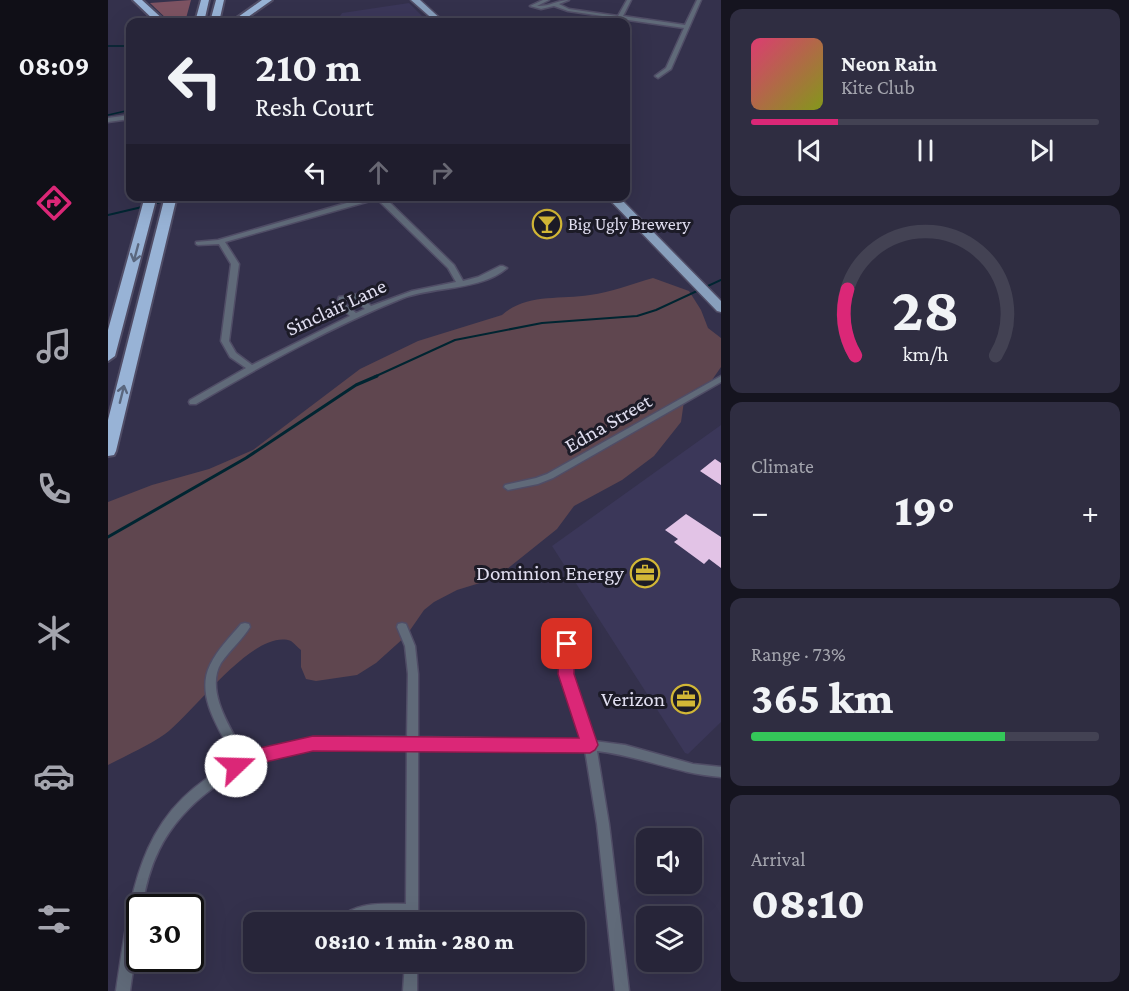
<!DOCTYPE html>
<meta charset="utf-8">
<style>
body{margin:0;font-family:"Crimson Pro",serif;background:#2f2d41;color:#f1f3f6;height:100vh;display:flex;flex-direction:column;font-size:22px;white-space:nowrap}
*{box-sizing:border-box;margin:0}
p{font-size:20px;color:#a4a5ae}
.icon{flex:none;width:33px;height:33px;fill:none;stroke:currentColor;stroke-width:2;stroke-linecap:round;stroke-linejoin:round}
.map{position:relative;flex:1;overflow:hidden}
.sheet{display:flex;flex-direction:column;gap:9px;padding:9px;background:#15141f;width:408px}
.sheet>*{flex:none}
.guide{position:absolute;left:18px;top:18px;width:504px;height:183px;border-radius:12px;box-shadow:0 6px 24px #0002,0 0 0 2px #434253;background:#272539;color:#f1f3f6;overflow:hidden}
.buttons{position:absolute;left:528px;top:828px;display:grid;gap:12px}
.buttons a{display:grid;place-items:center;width:66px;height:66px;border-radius:12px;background:#272539;box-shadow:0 6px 24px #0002,0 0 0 2px #434253;font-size:30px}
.speed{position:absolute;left:18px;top:894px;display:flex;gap:12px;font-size:30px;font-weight:700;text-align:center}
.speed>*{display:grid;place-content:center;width:78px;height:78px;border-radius:50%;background:#272539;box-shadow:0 6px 24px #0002,0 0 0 2px #434253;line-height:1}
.speed .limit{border:3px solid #111;border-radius:9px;background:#fff;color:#111}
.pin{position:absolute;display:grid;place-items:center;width:51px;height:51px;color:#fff;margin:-26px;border-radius:12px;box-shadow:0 3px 9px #0006}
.me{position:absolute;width:66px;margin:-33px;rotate:69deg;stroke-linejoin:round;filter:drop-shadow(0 0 4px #0008)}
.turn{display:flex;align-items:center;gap:21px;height:126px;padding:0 30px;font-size:27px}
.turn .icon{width:78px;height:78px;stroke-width:2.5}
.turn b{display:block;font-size:42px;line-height:51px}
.lanes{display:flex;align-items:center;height:57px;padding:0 30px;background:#0003;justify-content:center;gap:30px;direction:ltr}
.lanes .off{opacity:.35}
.big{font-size:45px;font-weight:800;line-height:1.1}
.sheet .widget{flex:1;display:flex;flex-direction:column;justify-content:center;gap:9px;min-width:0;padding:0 21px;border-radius:12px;background:#2f2d41}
.sheet .dial{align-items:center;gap:0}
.dial svg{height:156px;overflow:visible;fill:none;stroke:#434253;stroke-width:7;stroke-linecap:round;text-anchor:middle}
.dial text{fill:#f1f3f6;stroke:none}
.song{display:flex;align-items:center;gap:18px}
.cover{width:72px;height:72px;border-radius:9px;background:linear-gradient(135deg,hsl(340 70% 55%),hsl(70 70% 35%))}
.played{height:6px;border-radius:3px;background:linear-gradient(90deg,#db2777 25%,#434253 25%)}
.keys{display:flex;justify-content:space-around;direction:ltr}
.heat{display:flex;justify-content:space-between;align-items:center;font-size:33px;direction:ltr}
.charge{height:9px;border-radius:4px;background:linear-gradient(90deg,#34c759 73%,#434253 0)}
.trip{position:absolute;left:135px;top:912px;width:342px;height:60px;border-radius:12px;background:#272539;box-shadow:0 6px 24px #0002,0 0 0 2px #434253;font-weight:800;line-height:60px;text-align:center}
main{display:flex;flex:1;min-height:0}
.menu{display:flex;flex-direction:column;width:108px;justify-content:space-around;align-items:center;background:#100f17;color:#a4a5ae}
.menu .icon{width:42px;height:42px}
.menu .active{color:#db2777}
.menu b{font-size:27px;color:#f1f3f6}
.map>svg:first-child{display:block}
.built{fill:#3b3759}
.green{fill:#5f464f}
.forest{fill:#7d5362}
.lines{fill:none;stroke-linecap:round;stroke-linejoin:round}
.stream-far2{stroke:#002531;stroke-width:1.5}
.stream-far1{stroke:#002531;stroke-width:2}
.stream{stroke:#002531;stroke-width:3}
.building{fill:#e2c3e6}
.street-casing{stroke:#504d66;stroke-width:3}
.primary-casing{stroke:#504d66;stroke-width:3}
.highway-casing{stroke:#504d66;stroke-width:4}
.street{fill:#606a79;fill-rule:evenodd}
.primary{fill:#889fbc;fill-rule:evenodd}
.highway{fill:#98b3d6;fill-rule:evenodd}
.oneway{stroke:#5a677e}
.route{fill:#db2777;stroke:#8e194d;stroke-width:1.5}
.labels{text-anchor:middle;stroke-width:6;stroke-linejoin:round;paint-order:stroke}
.far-poi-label{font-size:18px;fill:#e0def0;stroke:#1c1b27;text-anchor:start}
.street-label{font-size:21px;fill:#e0def0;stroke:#1c1b27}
.poi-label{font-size:21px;fill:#e0def0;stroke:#1c1b27;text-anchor:end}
</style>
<main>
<nav class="menu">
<b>08:09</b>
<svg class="icon active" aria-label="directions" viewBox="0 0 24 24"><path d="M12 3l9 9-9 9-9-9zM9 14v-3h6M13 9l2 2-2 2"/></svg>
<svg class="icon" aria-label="music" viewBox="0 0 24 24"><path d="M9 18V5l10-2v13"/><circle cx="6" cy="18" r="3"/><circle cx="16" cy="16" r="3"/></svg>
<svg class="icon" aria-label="phone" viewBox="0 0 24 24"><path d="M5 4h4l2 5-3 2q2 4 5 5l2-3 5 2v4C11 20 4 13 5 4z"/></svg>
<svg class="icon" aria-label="climate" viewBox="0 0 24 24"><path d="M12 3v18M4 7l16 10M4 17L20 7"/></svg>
<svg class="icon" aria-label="car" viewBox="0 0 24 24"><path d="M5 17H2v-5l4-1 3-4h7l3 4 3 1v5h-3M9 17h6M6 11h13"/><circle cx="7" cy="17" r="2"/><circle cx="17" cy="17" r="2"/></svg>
<svg class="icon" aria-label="filters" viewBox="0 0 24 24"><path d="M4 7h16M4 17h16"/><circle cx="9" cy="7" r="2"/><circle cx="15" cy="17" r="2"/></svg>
</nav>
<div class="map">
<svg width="613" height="991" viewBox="0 0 613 991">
<rect width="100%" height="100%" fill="#34314c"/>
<path class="built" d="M301 3 320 22H228L234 13Z
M613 425V722L580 754 577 753 444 546Z"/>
<path class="green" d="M545 278 581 291 593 310 600 328 613 338V367L604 380 584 391 576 401 573 422 546 456 514 480 466 506 449 529 388 578 349 590 326 602 316 610 298 636 268 663 249 675 208 681 198 679 193 667V650C190 648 186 643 183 641 146 627 85 714 57 734 40 746 19 755 0 765V502L44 485 101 469 145 450 252 369 310 341 394 315C419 293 451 300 482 295 503 292 524 284 545 278Z"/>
<path class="forest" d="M83 0 77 22H62L42 3Z"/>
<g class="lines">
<path class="stream-far2" d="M0 46H22
M0 115 22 110"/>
<path class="stream-far1" d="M70 197 73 196
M49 203 55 201
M0 215 34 207
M266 377 347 340 434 323 529 316 548 310 613 280"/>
<path class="stream" d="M0 537 138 458 248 385 269 376"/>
</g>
<path class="building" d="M607 459 613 463V485L592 471Z
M578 514 613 537V568L601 559 596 564 566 542 570 539 557 530Z"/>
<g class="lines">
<g class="street-casing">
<path id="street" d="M435 0H441L429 6C440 7 450 0 461 0L451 4 461 9 510 16 519 0H523L515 16 577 25 589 0H593L563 69 550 78 547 76 558 68 576 28 513 19 510 22 507 20 508 18 460 11 446 6 433 9 422 6Z
M22 115V119L0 122V118Z
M263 196H275L346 265 355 281 370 277 392 266H395L399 268C372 291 327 286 295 298 223 327 155 365 88 404H82L81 402 82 400 138 368 122 357 113 341 123 264 111 244 90 245 88 244V242L110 240ZM269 199 340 268 348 282 304 291 263 306 250 294 231 297 229 304 242 316 144 365 128 353 121 341 131 264 117 242ZM246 299 257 309 248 313 237 304V300Z
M613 376V382L445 478 430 484 400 490 396 487 397 485 428 478 439 474Z
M137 623 141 624 142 627C134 640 122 650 113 663 96 692 125 732 139 758 188 735 246 736 299 737L300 674 297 646 289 627 290 624 294 623 298 624 307 646 310 674V737L475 740C467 713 446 667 455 640L459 639 463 640C466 650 464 666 466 678 471 699 480 720 486 741L517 745 585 764 613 767V777C570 774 532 756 489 751L501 824 521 991H507L489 824 477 750 445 748 310 747V922H298V916C281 916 263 914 247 921V922H235L238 913C257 902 276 904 298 904L299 747C261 746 222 746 184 753 130 764 76 800 51 850 42 868 37 888 34 908H32V920L22 991H8C23 896 28 807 129 762 115 735 86 697 102 665 109 650 122 637 133 624Z
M297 962H309V991H295Z"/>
</g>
<g class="primary-casing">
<path id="primary" d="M303 0H312L336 22H328Z
M498 196H510L613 301V312L609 311Z"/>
</g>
<g class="highway-casing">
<path id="highway" d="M25 0H34L58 22H48Z
M93 0H101L96 22H87Z
M108 0H116L111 22H102Z
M154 0H164L133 22H123Z
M37 196H49L7 356 0 361V330Z
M57 196H69L8 451 6 455 0 456V420Z"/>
</g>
<use href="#street" class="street"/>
<use href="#primary" class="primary"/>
<use href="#highway" class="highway"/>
</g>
<defs><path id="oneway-shaft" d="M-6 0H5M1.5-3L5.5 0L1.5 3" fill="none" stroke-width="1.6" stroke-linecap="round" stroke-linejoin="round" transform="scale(1.5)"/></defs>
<g class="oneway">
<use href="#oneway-shaft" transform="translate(28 253) rotate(105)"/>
<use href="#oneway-shaft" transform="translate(14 394) rotate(-76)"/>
</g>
<path class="route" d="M459 637 465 639 467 644 466 674 490 745 487 750 482 753 205 751 153 763 128 773 122 771 119 766 122 760 152 748 205 736 471 738 450 674 452 644 454 639Z"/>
<defs>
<g id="bar-ring" transform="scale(1.5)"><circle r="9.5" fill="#1c1b27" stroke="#d2b736" stroke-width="1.5"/><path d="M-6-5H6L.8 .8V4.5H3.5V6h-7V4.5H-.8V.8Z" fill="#d2b736"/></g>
<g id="office-ring" transform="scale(1.5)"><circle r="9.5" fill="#1c1b27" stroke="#d2b736" stroke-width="1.5"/><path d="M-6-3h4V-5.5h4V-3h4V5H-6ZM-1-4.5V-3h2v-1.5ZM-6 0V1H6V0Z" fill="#d2b736"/></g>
</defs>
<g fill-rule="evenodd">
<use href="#bar-ring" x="439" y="224"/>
<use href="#office-ring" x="537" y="573"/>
<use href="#office-ring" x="578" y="699"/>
</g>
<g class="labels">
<g class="far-poi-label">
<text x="460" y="230">Big Ugly Brewery</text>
</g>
<g class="street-label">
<text transform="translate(228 307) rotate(-25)" y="7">Sinclair Lane</text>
<text transform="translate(500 423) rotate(-30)" y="7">Edna Street</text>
</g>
<g class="poi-label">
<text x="516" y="580">Dominion Energy</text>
<text x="557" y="706">Verizon</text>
</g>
</g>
</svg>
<div class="buttons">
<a><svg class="icon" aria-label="sound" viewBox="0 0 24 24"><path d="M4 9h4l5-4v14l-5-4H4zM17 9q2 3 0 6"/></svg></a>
<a><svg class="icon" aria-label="layers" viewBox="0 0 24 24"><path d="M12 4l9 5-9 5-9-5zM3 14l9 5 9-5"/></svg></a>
</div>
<div class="speed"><div class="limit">30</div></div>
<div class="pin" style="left:459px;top:644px;background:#d93025"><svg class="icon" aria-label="arrive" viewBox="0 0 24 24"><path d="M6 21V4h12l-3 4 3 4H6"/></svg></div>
<svg class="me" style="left:128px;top:766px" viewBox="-20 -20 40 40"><circle r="19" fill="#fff"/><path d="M0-13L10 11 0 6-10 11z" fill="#db2777"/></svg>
<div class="trip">08:10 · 1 min · 280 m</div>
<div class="guide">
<div class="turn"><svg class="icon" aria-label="left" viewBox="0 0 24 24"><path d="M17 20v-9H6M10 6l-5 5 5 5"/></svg><div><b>210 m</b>Resh Court</div></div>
<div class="lanes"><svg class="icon" aria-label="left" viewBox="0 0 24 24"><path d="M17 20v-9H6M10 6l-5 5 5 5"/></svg><svg class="icon off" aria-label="ahead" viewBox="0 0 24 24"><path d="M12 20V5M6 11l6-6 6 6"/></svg><svg class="icon off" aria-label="right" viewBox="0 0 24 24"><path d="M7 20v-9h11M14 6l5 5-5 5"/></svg></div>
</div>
</div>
<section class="sheet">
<div class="widget">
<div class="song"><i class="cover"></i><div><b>Neon Rain</b><p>Kite Club</p></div></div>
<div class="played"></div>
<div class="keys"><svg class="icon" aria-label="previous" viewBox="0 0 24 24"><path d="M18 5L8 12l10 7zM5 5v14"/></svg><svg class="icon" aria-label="pause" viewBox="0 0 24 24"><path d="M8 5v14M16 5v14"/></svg><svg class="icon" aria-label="next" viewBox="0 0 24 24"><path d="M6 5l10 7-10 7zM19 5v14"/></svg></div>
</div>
<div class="widget dial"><svg viewBox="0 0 100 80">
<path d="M14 69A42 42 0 1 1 86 69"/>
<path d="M14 69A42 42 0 0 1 10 35" stroke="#db2777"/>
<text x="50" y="56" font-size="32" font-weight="700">28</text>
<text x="50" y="72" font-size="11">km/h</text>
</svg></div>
<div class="widget"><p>Climate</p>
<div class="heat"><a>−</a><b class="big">19°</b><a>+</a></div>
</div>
<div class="widget"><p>Range · 73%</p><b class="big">365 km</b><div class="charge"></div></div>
<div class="widget"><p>Arrival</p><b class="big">08:10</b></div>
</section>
</main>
